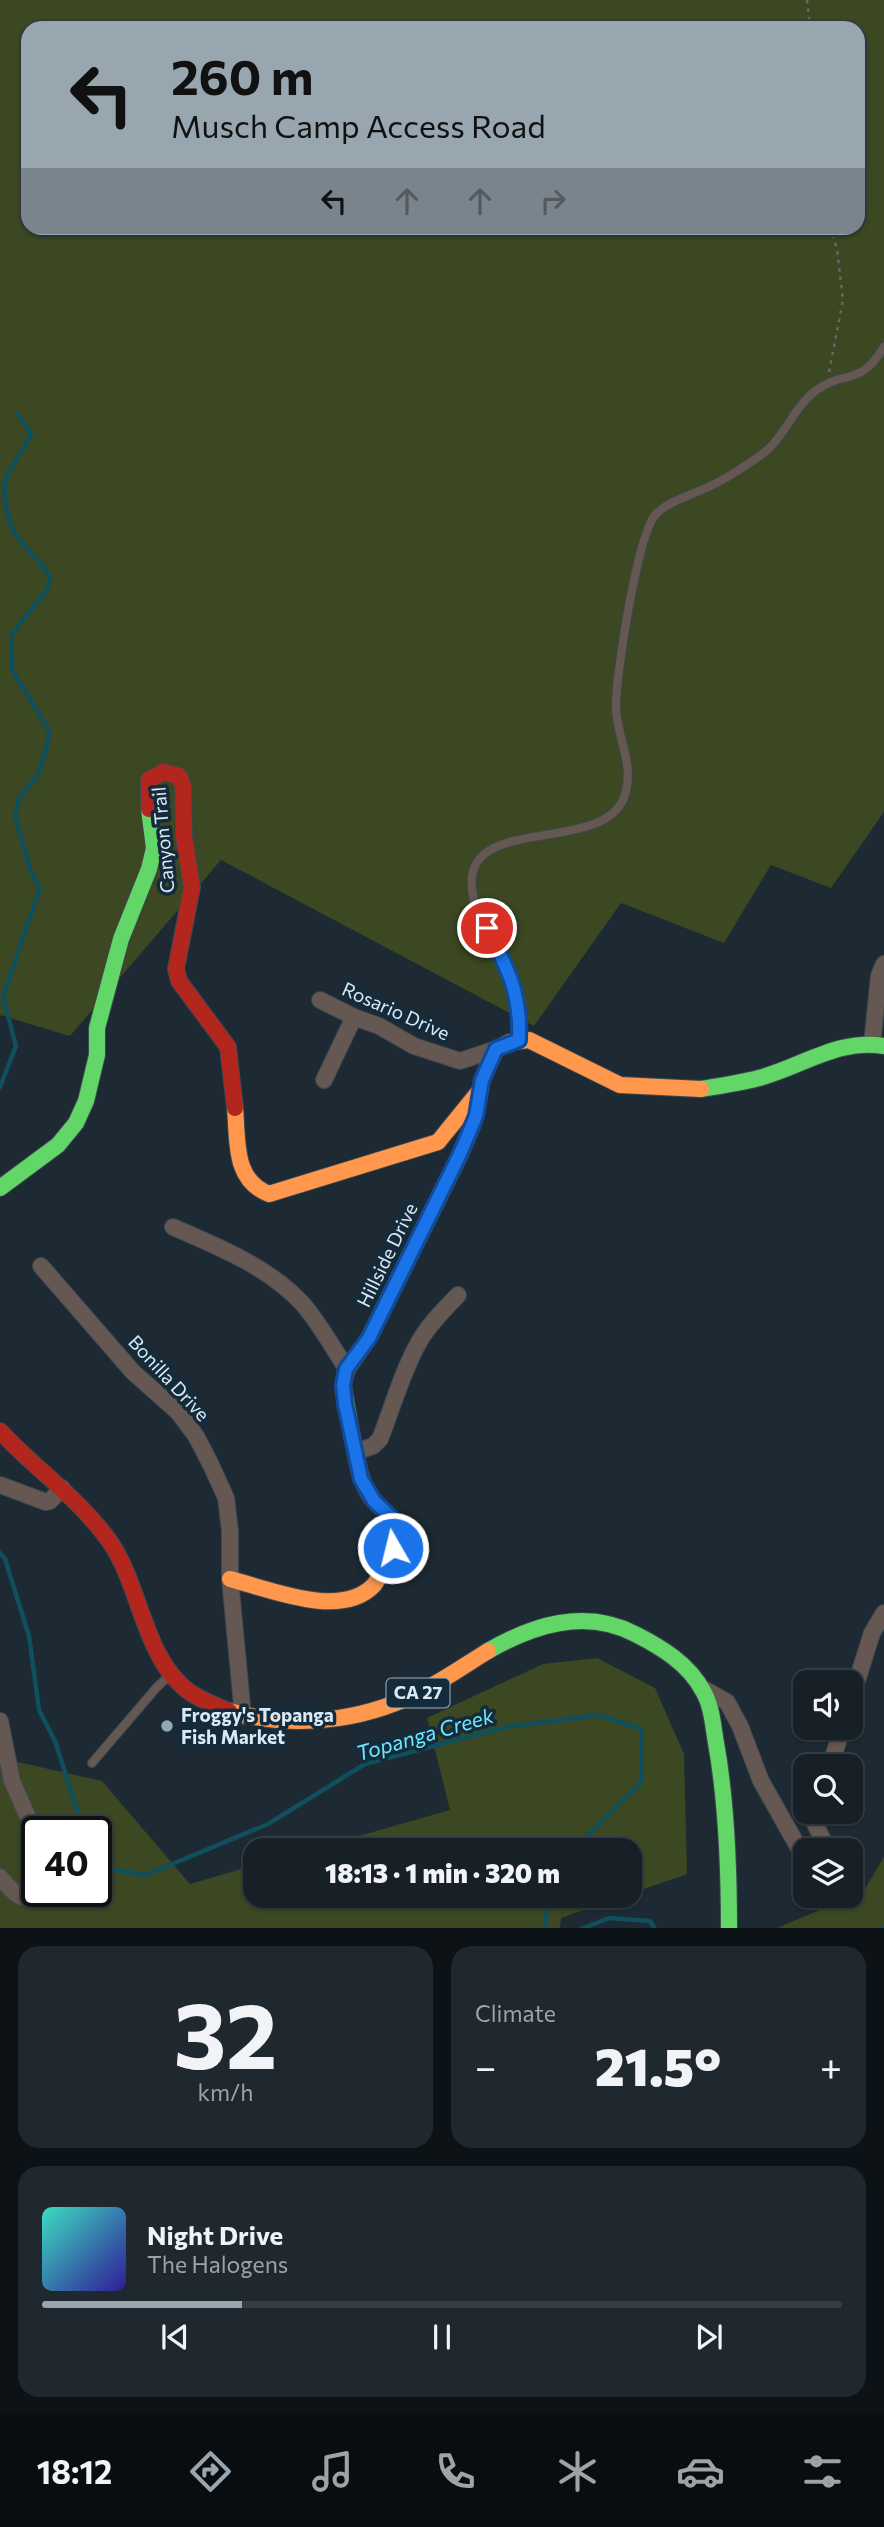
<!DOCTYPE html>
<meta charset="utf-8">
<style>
body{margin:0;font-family:Commissioner,sans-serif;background:#1f282e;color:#f1f3f6;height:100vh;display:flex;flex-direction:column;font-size:26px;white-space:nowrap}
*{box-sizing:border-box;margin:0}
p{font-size:23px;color:#9ea3a7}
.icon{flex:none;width:38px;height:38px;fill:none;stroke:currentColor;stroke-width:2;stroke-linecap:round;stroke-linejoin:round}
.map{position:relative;height:1928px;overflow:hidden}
.sheet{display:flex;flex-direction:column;gap:18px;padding:18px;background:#0c1215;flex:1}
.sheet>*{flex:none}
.hud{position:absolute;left:21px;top:21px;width:844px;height:214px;border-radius:21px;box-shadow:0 2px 5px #0004,0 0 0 2px #353e43;background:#98a6b0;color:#111;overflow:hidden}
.controls{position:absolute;left:793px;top:1670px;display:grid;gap:14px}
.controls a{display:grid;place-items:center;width:70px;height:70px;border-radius:14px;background:#162026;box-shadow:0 2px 5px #0004,0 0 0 2px #353e43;font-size:35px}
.speed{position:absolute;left:21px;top:1816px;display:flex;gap:14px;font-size:35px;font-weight:700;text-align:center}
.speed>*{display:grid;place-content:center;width:91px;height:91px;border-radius:50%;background:#162026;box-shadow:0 2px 5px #0004,0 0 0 2px #353e43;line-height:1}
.speed .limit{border:4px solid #111;border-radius:10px;background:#fff;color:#111}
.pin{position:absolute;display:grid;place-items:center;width:60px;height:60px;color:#fff;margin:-30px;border:4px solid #fff;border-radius:50%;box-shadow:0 2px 7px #0007}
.me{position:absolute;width:77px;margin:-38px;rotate:352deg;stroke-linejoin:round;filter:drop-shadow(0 0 5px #0008)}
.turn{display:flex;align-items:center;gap:24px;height:147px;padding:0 35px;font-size:32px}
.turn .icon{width:91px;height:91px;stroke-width:2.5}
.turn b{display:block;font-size:49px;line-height:60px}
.lanes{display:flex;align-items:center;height:66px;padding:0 35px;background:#0003;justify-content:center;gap:35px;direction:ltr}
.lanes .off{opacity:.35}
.big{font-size:52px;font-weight:800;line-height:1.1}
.sheet .widget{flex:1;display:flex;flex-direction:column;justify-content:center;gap:10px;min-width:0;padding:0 24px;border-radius:21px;background:#1f282e}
.sheet .dial{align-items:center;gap:0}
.dial b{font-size:91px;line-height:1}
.song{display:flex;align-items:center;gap:21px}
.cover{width:84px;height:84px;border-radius:10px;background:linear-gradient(135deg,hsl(170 70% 55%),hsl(250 70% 35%))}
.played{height:7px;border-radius:4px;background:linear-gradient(90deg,#98a6b0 25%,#353e43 25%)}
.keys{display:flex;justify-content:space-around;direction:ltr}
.heat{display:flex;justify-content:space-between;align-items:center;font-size:38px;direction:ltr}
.sheet .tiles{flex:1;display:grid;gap:18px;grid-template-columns:1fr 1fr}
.widget:last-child{grid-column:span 2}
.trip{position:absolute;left:243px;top:1838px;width:399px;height:70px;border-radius:21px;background:#162026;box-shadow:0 2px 5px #0004,0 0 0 2px #353e43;font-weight:800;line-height:70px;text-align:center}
.menu{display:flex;height:112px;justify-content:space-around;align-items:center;background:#090d0f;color:#9ea3a7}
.menu .icon{width:49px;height:49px}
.menu .current{color:#98a6b0}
.menu b{font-size:32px;color:#f1f3f6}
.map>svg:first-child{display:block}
.green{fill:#3b4821;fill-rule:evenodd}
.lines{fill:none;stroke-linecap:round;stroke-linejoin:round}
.stream{stroke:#0f505c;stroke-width:4.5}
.lane-casing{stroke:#3d4850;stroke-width:10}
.street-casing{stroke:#3d4850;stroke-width:18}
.fast-casing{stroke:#3d4850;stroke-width:18}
.slow-casing{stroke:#3d4850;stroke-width:18}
.jam-casing{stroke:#3d4850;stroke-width:18}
.path{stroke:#6a6665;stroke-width:2.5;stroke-dasharray:3.5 5;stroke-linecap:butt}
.lane{stroke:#655752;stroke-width:8}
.street{stroke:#655752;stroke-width:16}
.fast{stroke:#63d668;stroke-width:16}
.slow{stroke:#ff974d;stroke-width:16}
.jam{stroke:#b3261e;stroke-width:16}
.route-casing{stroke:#114b97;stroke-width:18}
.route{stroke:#1a73e8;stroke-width:12}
.poi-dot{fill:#98a6b0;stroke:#142b3c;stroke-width:2.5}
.labels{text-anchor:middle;stroke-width:7;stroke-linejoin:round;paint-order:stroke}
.shield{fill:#142b3c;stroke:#9fb0bd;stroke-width:2}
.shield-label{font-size:18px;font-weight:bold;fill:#dbe9f4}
.street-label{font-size:19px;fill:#dbe9f4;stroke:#142b3c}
.poi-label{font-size:19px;font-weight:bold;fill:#dbe9f4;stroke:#142b3c;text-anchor:start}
.water-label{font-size:21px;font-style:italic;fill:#6ee8ff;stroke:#142b3c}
</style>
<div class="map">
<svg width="884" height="1929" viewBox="0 0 884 1929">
<rect width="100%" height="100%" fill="#1d2a33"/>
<path class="green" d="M0 0H884V812L831 888 771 865 724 943 621 903 534 1026 221 860 70 1036 0 1015ZM28 28H858V228H28Z
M597 1658 655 1688 684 1754 687 1874 630 1894V1850H310L450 1810 427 1718 543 1664Z
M0 1758 102 1781 190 1884 255 1865 256 1895H626L561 1918 560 1928 0 1929ZM37 1832H96V1892H37Z
M884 1857V1928H777L863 1892Z"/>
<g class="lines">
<path class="stream" d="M0 1087 16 1046 3 997 40 888 31 872 15 815 19 798 38 775 47 747 49 730 12 670V634L48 588 50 576C41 560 25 549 15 534 7 520 1 491 7 476 14 461 25 449 31 433L17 413
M0 1553 5 1559 29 1636 39 1710 55 1741 84 1832
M96 1854 109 1869 146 1875 268 1824 365 1764 506 1727 598 1715 642 1729 641 1783 572 1850
M544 1929 550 1895
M581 1929 609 1918 650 1921 655 1929
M883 1929 884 1928"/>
<g class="lane-casing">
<path id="lane" d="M519 1037C521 985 499 952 476 907 443 805 604 861 625 795 635 763 616 737 616 706 616 674 637 538 655 515 668 501 690 496 706 488 725 480 744 467 761 455 784 439 793 408 815 391 845 369 859 388 884 347
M92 1763 157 1687 169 1676"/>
</g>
<g class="street-casing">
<path id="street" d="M320 1000 354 1017 379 1026 414 1046 460 1061 496 1049
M872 1044 879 976 884 964
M324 1080 354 1017
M173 1227C218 1247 265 1265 300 1301 318 1320 332 1347 347 1369
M41 1266 133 1372 178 1412 196 1436 211 1465 226 1498 230 1531V1579L243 1716
M355 1452 373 1446 380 1439C393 1406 402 1372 419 1342 429 1324 444 1310 458 1295
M0 1485 46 1502 50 1501 62 1488
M704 1689 727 1702 740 1726 761 1781 805 1859
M850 1703 872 1633 884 1613
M0 1721 12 1781 30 1822 37 1852
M830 1766 843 1727
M818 1811 815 1824 828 1850
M0 1877C12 1891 22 1906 39 1892"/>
</g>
<g class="fast-casing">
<path id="fast" d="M701 1089C720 1086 740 1083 759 1078 801 1067 839 1038 884 1046
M0 1188 58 1145 76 1123 86 1101 97 1055V1028L121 939 149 869 154 848 149 809
M352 1436 343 1385 347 1369 369 1338 460 1155 473 1124
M488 1651C533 1625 585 1608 635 1634 661 1647 689 1664 703 1691 712 1706 713 1726 716 1743 727 1804 729 1867 729 1929"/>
</g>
<g class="slow-casing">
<path id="slow" d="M235 1108C238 1141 233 1180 269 1194L438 1142 481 1089
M473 1124 482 1080 496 1049 510 1042 529 1040 620 1085 701 1089
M230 1579C269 1589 341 1620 374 1585 378 1580 381 1572 384 1566 390 1554 398 1540 394 1526 391 1514 382 1510 374 1501 359 1483 357 1458 352 1436
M229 1711C292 1729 360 1722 418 1693 443 1681 465 1665 488 1651"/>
</g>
<g class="jam-casing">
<path id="jam" d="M149 809V780L163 772 179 776 183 786 184 837 192 887 176 969 179 981 228 1047 235 1108
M0 1431C35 1469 80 1499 110 1542 141 1586 144 1661 191 1693 203 1701 216 1706 229 1711"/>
</g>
<path class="path" d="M807 0 810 28
M829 372 843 300 837 249 831 228"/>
<use href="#lane" class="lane"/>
<use href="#street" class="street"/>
<use href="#fast" class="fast"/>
<use href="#slow" class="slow"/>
<use href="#jam" class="jam"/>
</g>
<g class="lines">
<g class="route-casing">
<path id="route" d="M393 1548 395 1530 391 1517 374 1501 361 1479 345 1404 343 1385 346 1369 369 1338 460 1154 476 1116 482 1080 496 1049 519 1040C521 993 508 969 487 928"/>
</g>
<use href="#route" class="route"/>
</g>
<circle class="poi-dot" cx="167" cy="1726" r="7"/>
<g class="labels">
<rect class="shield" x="386.5" y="1678.5" width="63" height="29" rx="5"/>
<g class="shield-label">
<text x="418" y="1699">CA 27</text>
</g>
<g class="street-label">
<text transform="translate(163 840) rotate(-95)" y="7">Canyon Trail</text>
<text transform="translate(396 1011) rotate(24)" y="7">Rosario Drive</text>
<text transform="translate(387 1255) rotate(-64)" y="7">Hillside Drive</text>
<text transform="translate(169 1378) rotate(47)" y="7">Bonilla Drive</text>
</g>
<g class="poi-label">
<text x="181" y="1722">Froggy's Topanga<tspan x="181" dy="22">Fish Market</tspan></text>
</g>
<g class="water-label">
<text transform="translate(425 1735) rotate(-16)" y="7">Topanga Creek</text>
</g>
</g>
</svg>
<div class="controls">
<a><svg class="icon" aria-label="sound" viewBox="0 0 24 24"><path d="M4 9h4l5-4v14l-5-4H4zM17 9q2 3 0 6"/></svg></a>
<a><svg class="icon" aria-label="search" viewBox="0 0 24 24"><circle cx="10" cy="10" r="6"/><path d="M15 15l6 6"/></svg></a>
<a><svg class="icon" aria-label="layers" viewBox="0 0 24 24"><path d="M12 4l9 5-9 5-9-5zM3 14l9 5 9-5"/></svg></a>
</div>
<div class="speed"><div class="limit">40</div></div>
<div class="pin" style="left:487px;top:928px;background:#d93025"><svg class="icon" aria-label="arrive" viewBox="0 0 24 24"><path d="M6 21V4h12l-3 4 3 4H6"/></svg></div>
<svg class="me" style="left:393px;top:1548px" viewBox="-20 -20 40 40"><circle r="17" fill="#1a73e8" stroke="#fff" stroke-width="3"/><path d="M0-11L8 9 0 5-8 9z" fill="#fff"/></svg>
<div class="trip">18:13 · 1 min · 320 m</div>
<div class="hud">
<div class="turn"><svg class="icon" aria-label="left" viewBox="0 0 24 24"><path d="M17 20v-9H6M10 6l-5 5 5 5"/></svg><div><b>260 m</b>Musch Camp Access Road</div></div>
<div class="lanes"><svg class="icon" aria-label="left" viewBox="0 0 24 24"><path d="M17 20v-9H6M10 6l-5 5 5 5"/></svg><svg class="icon off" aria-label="ahead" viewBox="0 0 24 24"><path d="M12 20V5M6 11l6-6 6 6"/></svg><svg class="icon off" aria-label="ahead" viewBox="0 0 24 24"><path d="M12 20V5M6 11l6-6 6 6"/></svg><svg class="icon off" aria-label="right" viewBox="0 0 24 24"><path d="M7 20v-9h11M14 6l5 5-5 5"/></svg></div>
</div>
</div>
<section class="sheet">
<div class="tiles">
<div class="widget dial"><b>32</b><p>km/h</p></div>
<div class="widget"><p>Climate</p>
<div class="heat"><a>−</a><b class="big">21.5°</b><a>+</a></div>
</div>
<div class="widget">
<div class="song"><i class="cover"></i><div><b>Night Drive</b><p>The Halogens</p></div></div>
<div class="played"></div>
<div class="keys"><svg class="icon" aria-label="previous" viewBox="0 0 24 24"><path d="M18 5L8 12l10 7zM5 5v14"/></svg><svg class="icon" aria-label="pause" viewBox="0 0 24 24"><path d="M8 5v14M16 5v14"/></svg><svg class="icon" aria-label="next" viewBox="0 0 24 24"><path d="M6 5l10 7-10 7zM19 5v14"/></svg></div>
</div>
</div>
</section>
<nav class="menu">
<b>18:12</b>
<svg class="icon current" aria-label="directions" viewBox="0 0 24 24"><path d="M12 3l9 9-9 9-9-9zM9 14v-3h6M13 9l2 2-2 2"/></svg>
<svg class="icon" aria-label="music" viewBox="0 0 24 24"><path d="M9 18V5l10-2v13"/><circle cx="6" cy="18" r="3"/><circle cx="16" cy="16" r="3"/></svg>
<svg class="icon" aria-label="phone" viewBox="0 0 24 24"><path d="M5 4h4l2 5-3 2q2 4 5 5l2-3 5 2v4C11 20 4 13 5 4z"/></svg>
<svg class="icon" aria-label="climate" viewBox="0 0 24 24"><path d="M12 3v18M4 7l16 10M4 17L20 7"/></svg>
<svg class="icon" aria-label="car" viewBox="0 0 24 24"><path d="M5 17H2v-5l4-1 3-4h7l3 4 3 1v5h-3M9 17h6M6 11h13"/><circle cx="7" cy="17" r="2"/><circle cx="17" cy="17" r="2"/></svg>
<svg class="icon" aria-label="filters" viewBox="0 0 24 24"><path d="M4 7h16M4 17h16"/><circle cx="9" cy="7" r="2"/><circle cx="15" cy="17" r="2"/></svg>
</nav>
